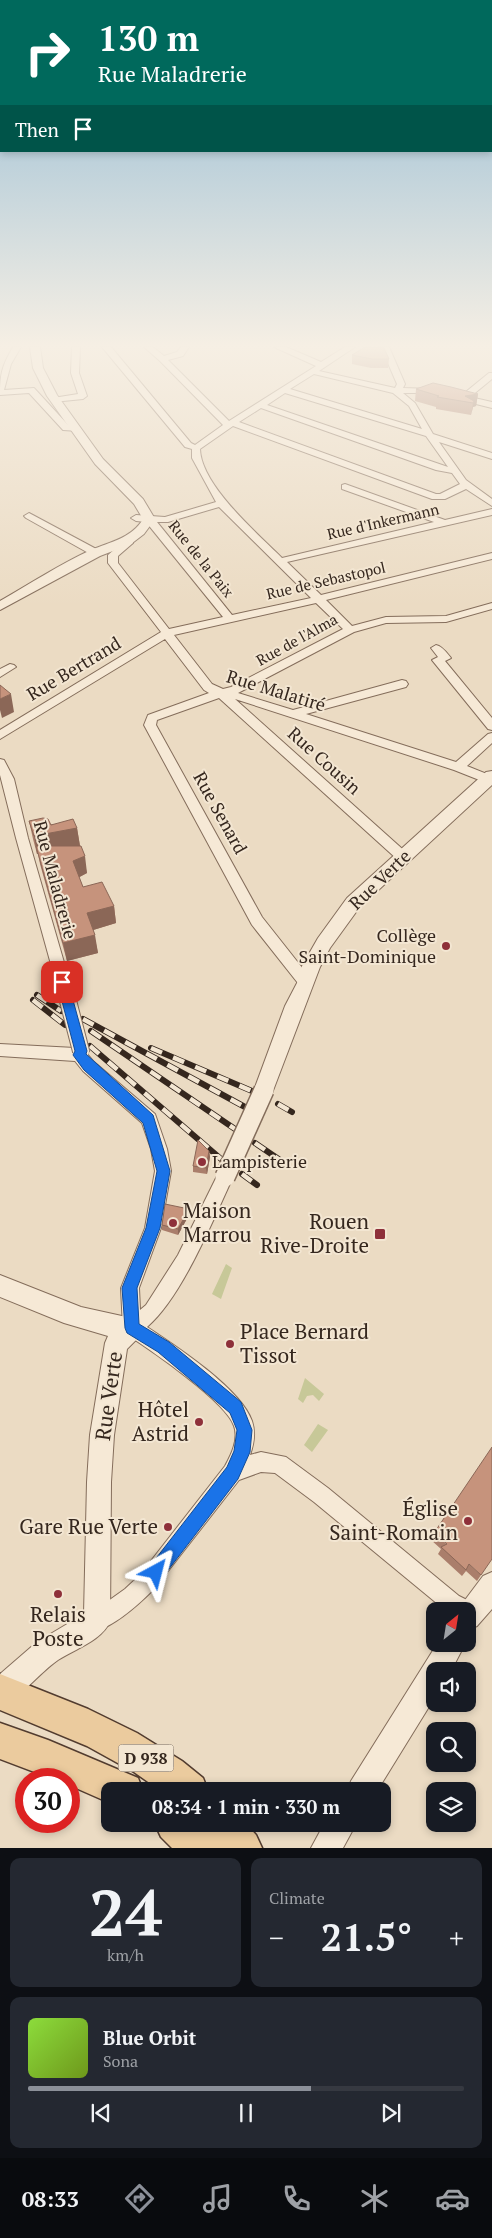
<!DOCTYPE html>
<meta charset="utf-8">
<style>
body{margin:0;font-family:"PT Serif",serif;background:#242831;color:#f1f3f6;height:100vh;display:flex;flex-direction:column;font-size:19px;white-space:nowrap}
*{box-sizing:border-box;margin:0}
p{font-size:16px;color:#9ea1a6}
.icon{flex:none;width:28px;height:28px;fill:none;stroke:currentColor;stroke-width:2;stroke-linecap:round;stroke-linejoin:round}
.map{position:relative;height:1848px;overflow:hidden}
.sheet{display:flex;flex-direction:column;gap:10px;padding:10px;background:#0d0f14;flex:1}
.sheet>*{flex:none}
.hud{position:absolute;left:0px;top:0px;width:492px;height:152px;box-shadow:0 2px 8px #0003;background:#00695c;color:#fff;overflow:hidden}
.needle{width:32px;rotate:30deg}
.buttons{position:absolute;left:426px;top:1602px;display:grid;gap:10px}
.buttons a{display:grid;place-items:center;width:50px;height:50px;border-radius:10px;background:#171b24;box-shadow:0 2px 8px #0003;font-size:25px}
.speed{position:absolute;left:15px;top:1768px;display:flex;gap:10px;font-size:25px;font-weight:700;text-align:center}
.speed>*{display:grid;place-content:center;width:65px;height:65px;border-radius:50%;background:#171b24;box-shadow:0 2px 8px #0003;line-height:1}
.speed .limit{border:8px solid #d22;background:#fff;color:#111}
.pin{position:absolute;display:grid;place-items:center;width:42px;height:42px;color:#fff;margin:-21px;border-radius:10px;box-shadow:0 2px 8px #0006}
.me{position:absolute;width:55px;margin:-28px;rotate:38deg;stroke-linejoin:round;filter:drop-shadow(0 0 4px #0008)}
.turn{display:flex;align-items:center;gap:18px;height:105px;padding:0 15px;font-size:22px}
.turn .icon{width:65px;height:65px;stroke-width:2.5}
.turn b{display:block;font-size:35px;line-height:42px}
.then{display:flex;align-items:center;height:48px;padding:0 15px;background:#0003;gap:10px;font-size:19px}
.big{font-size:38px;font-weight:700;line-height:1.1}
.sheet .card{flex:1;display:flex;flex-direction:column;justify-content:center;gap:8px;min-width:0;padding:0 18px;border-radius:10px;background:#242831}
.sheet .dial{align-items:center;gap:0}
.dial b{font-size:65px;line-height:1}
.song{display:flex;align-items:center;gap:15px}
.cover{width:60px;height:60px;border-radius:8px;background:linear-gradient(135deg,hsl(90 70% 55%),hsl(80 70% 35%))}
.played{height:5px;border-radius:2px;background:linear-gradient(90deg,#8c9099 65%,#363941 65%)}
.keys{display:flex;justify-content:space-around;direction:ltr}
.heat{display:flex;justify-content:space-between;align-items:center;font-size:28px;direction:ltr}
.sheet .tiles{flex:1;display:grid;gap:10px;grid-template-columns:1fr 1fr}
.card:last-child{grid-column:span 2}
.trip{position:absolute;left:101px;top:1782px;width:290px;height:50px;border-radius:10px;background:#171b24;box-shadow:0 2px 8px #0003;font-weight:700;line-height:50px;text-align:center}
.tabs{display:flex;height:80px;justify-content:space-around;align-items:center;background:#090b0e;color:#9ea1a6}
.tabs .icon{width:35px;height:35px}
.tabs .selected{color:#8c9099}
.tabs b{font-size:22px;color:#f1f3f6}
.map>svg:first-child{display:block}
.green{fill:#c7c898}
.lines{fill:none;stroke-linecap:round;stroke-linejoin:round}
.minor-casing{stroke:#846d5b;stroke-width:2}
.tertiary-casing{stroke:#846d5b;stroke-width:2}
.primary-casing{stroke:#523c2f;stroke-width:3}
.minor{fill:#f6e9d6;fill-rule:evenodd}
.tertiary{fill:#f6e9d6;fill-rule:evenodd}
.primary{fill:#ebcb9e;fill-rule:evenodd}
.rail-casing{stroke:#35271e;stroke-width:6}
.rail{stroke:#f3e6d2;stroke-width:4.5;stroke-dasharray:12;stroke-linecap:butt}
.minor-bridge-casing{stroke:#846d5b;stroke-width:18;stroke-linecap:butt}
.tertiary-bridge-casing{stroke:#846d5b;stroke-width:22;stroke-linecap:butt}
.minor-bridge{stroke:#f6e9d6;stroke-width:16}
.tertiary-bridge{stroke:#f6e9d6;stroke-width:19}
.wall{fill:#aa7e6b}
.shaded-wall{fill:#8b6757}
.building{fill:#c6937c;stroke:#8b6757}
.route{fill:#1a73e8;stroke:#114b97}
.poi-dot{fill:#8e303a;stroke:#f3e6d2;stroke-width:2}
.labels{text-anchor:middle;stroke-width:4;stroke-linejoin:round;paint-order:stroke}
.far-street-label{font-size:15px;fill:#35271e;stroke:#f3e6d2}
.shield{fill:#f3e6d2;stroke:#6e6054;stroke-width:1}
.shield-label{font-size:16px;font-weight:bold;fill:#35271e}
.street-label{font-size:18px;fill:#35271e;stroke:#f3e6d2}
.poi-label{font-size:18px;fill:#35271e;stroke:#f3e6d2;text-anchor:end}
.near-poi-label{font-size:21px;fill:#35271e;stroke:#f3e6d2;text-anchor:end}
.near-street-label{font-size:21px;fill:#35271e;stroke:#f3e6d2}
</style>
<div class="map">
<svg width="492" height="1848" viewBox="0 0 492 1848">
<rect width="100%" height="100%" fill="#ebdbc3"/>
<path class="green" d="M226 1264 232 1268 221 1299 212 1294Z
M305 1378 324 1394 319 1401 313 1395 307 1396 303 1403 298 1399Z
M318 1424 328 1430 312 1452 304 1445Z"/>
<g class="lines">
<g class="minor-casing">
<path id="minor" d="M13 347H21L11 364 4 390 34 388 69 426 79 427V431L63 430 29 393 0 395C0 374 2 366 13 347Z
M72 347H80L79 373 87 396 83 399 53 402V398L78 394 71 373Z
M102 347H111L191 443 195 445 223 425 160 361 144 347H153L164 356 177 352 181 347H189L183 356 168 360 229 421 316 366 274 347H286L321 362 345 347H355L319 371 395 388 397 384 381 347H389L405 384 403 388 433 389 437 391 433 393H403L415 403 433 434 492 453V459L439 442 466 480 492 499V506L466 489 445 499H432L233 426 200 449C201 485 257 533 282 558L434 522 342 489V485L345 484 445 520 492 509V515L287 562 321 595 492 553V559L326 600 352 626 386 617 446 616 492 603V609L446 622 386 623 354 632 238 693 293 710 402 680 406 681 408 684 406 687 306 714 456 762 488 734 492 733V743L467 766 492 776V785L454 770 235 699 408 854 410 857 408 860H398L219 698 157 720 156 725 262 917 311 979 313 983 311 987 306 989 301 987 252 925 144 725 148 715 209 693 204 690 165 639 0 739V730L161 632 108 563V555L123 542 126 536H132L133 543 118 556V563L169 629 223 617 146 522 136 521 131 518 136 515 165 517 216 502 192 458V449L185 447ZM314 374 393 393 409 406 422 429 290 389ZM285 393 426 436 448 467 267 405ZM261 408 436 470 452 473 460 484 440 494H436L239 422ZM219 507 311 598 232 615 157 522H168ZM316 603 343 629 231 687 223 689 212 684 174 635Z
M489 373H492V379L470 397 492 402V408L456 399V395H462Z
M29 513 100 551 101 553 96 556 92 555 26 518 24 516Z
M436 645C442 646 447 653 451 658L445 661 492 718V730L488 729 432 660 438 657 431 648Z
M10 664 14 665 16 667 0 677V669Z
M0 759 4 760 14 779 28 838 74 997 72 1001 67 1003 62 1001 60 997 16 838 0 775Z
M0 1044 75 1048 81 1045 86 1047 89 1051 87 1054 93 1061 155 1114 167 1149 171 1171 161 1228 139 1288 140 1310 146 1305 178 1255 219 1172 225 1170 231 1172 233 1177C213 1220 182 1297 147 1327 176 1346 241 1389 252 1421 256 1433 254 1444 250 1455L261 1452 286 1457 328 1488 459 1596 477 1605 480 1612 477 1619 468 1621V1611L445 1610 314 1502 275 1473 261 1472 239 1480 154 1589C138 1605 118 1623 97 1631L90 1628 87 1621 90 1614 125 1589 140 1575 225 1466C231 1455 239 1439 234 1426 227 1402 149 1349 126 1334L123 1328 121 1288 145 1228 155 1171 151 1149 142 1123 83 1071 75 1061 0 1056Z"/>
</g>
<g class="tertiary-casing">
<path id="tertiary" d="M30 347H40L43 368 57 395 103 459 143 499 155 519 144 534 131 544 100 556 0 610V601C30 584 60 564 91 550 110 542 132 538 143 519L134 504 95 464 47 396 33 368Z
M492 771V785L359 908 330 948 320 967 271 1096 264 1098 257 1096 254 1090 285 1006 297 983 302 966 318 938 347 898 486 772Z
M0 1275 81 1307 140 1320 143 1328 140 1336 127 1349 114 1435 111 1482 110 1621C103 1640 75 1649 58 1660 38 1674 23 1696 0 1706V1674L37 1642 84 1614 87 1482 90 1435 105 1343 108 1336 64 1323 0 1297Z
M492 1572V1609L477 1626 468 1630V1611H457L459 1608 483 1576Z
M437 1644H465L451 1671H435V1697L377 1791H347L351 1781Z
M324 1824H356L343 1848H311Z"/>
</g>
<g class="primary-casing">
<path id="primary" d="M0 1674 88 1709 137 1733 182 1761 203 1778 208 1791H161L134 1772 87 1746 0 1710Z
M0 1723 48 1740 138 1778 143 1791H110V1803L69 1785V1779H53L0 1759Z
M155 1824H246L256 1835 262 1848H172L161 1837Z"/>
</g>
<use href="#minor" class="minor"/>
<use href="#tertiary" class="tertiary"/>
<use href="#primary" class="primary"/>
<g class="rail-casing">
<path id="rail" d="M37 995 61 1011
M33 1000 65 1025
M83 1019 245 1107
M91 1031 235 1129
M90 1046 221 1159
M151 1048 252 1091
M278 1104 292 1112
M255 1143 280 1160
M242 1174 257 1185"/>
</g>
<use href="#rail" class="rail"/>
<g class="minor-bridge-casing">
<path id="minor-bridge" d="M67 997 81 1051"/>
</g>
<g class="tertiary-bridge-casing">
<path id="tertiary-bridge" d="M225 1177 264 1090"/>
</g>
<use href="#minor-bridge" class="minor-bridge"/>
<use href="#tertiary-bridge" class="tertiary-bridge"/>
</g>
<path class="wall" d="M352 355 389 359 388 368H371L352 364Z
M416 389 478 394 476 406 473 407 471 415 436 409V407L415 401Z
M29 821 77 828 80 846 87 873 79 877 83 887 114 906 116 923 93 930 98 953 67 961 40 864 38 854H37L33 839Z
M209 1151 210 1157 207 1174 193 1172V1166Z
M189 1215 178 1235 162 1230V1225Z
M434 1533 481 1575 477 1581 466 1571 462 1576 438 1554 441 1549 431 1540Z"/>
<path class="shaded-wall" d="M478 394 476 406 473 407 471 415 473 403 465 396Z
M11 694 14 712 2 718 0 710V699Z
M77 828 80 846H36L38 854H37L34 836Z
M85 856 87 873 76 879 73 861Z
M114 906 116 923 90 931 87 913Z
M95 935 98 953 67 961 63 943Z
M209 1151 210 1157 207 1174 206 1168Z
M189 1209V1215L178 1235V1229Z"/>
<path class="building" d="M365 347 384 348 389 359H372L352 355Z
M433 383 451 387 478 394 465 396 474 401 473 403 437 397 439 396 416 389Z
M0 685 11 694 0 699Z
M43 818 48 819 51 825 73 819 77 828 34 836 29 821Z
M36 846H81L85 856 73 861 83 887 102 882 114 906 87 913 95 935 63 943Z
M198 1140 209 1151 206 1168 193 1166Z
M165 1204 189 1209 178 1229 162 1225Z
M492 1447V1559L481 1575 469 1564 466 1570 441 1547 447 1544 434 1533Z"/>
<linearGradient id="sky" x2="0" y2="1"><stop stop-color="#8db8d3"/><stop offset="0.57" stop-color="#f6efe4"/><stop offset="1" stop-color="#f6efe4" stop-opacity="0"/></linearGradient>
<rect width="492" height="606" fill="url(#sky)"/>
<path class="route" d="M62 977 68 982 87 1051 86 1054 153 1115 170 1171 160 1228 137 1288 139 1324 169 1342 241 1402 252 1430 250 1452 238 1479 162 1578 156 1581 150 1578 147 1572 150 1566 227 1467 234 1451 237 1430 230 1413 158 1352 127 1333 125 1328 122 1288 146 1228 157 1171 143 1123 84 1070 73 1055 75 1051 57 982Z"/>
<g class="poi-dot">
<circle cx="446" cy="946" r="5"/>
<circle cx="202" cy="1162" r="5"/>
<circle cx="173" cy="1223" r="5"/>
<rect x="374" y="1228" width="12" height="12" rx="2.5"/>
<circle cx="230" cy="1344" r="5"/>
<circle cx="199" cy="1422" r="5"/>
<circle cx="468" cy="1521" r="5"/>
<circle cx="168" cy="1527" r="5"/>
<circle cx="58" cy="1594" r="5"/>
</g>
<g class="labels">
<g class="far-street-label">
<text transform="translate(383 522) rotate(-13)" y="5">Rue d'Inkermann</text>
<text transform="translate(201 559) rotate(51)" y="5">Rue de la Paix</text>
<text transform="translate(326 581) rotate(-13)" y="5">Rue de Sebastopol</text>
<text transform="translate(297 640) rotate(-29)" y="5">Rue de l'Alma</text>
</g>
<rect class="shield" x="118.5" y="1744.5" width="55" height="27" rx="4"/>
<g class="shield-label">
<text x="146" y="1764">D 938</text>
</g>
<g class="street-label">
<text transform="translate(74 669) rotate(-31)" y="6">Rue Bertrand</text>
<text transform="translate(276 691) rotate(17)" y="6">Rue Malatiré</text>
<text transform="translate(324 761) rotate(42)" y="6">Rue Cousin</text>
<text transform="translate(220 813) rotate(61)" y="6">Rue Senard</text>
<text transform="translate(55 880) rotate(75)" y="6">Rue Maladrerie</text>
<text transform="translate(380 880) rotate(-44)" y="6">Rue Verte</text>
</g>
<g class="poi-label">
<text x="436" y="942">Collège<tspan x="436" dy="21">Saint-Dominique</tspan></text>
<text x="212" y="1168" text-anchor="start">Lampisterie</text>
</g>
<g class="near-poi-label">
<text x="183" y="1218" text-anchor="start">Maison<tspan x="183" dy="24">Marrou</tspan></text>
<text x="369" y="1229">Rouen<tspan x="369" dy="24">Rive-Droite</tspan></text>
<text x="240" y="1339" text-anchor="start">Place Bernard<tspan x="240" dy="24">Tissot</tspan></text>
<text x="189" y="1417">Hôtel<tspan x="189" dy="24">Astrid</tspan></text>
<text x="458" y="1516">Église<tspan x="458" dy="24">Saint-Romain</tspan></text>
<text x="158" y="1534">Gare Rue Verte</text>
<text x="58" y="1622" text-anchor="middle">Relais<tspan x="58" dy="24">Poste</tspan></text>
</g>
<g class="near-street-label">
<text transform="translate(109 1396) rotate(-82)" y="7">Rue Verte</text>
</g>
</g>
</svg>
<div class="buttons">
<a><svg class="needle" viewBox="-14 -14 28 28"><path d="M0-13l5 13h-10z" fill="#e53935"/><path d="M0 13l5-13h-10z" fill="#9ea1a6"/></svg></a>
<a><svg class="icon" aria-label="sound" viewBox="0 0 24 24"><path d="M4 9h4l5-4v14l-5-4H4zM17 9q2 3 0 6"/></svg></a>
<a><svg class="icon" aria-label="search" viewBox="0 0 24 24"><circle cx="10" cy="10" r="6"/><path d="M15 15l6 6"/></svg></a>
<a><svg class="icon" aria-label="layers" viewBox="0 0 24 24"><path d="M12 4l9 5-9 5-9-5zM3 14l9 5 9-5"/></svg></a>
</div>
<div class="speed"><div class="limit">30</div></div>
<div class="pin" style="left:62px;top:982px;background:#d93025"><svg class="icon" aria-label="arrive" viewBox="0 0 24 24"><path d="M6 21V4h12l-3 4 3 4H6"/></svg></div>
<svg class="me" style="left:156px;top:1572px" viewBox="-20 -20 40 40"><path d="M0-17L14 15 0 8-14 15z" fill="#1a73e8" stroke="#fff" stroke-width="4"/></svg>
<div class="trip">08:34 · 1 min · 330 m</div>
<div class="hud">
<div class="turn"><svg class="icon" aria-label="right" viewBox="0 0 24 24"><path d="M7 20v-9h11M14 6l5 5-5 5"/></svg><div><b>130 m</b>Rue Maladrerie</div></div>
<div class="then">Then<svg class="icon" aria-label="arrive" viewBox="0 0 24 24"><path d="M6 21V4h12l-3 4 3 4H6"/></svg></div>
</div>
</div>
<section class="sheet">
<div class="tiles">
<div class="card dial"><b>24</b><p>km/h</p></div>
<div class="card"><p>Climate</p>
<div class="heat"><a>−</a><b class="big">21.5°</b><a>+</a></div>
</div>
<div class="card">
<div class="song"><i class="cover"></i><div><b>Blue Orbit</b><p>Sona</p></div></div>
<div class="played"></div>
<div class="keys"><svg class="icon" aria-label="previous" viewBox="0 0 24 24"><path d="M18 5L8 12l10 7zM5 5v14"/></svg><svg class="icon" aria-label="pause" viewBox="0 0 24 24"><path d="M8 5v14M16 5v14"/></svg><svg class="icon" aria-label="next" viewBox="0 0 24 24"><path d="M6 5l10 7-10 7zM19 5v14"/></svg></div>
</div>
</div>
</section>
<nav class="tabs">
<b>08:33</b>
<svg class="icon selected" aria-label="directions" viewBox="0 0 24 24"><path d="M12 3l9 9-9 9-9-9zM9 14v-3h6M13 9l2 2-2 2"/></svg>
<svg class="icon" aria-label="music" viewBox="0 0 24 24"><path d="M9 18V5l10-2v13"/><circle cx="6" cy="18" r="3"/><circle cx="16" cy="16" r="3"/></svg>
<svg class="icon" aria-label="phone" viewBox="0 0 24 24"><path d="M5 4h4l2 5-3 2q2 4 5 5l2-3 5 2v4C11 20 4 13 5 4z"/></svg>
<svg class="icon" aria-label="climate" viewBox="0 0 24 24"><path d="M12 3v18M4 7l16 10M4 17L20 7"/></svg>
<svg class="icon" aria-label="car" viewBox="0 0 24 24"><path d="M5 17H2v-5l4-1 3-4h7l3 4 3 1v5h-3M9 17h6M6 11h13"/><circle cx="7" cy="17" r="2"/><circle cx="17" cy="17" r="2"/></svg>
</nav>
